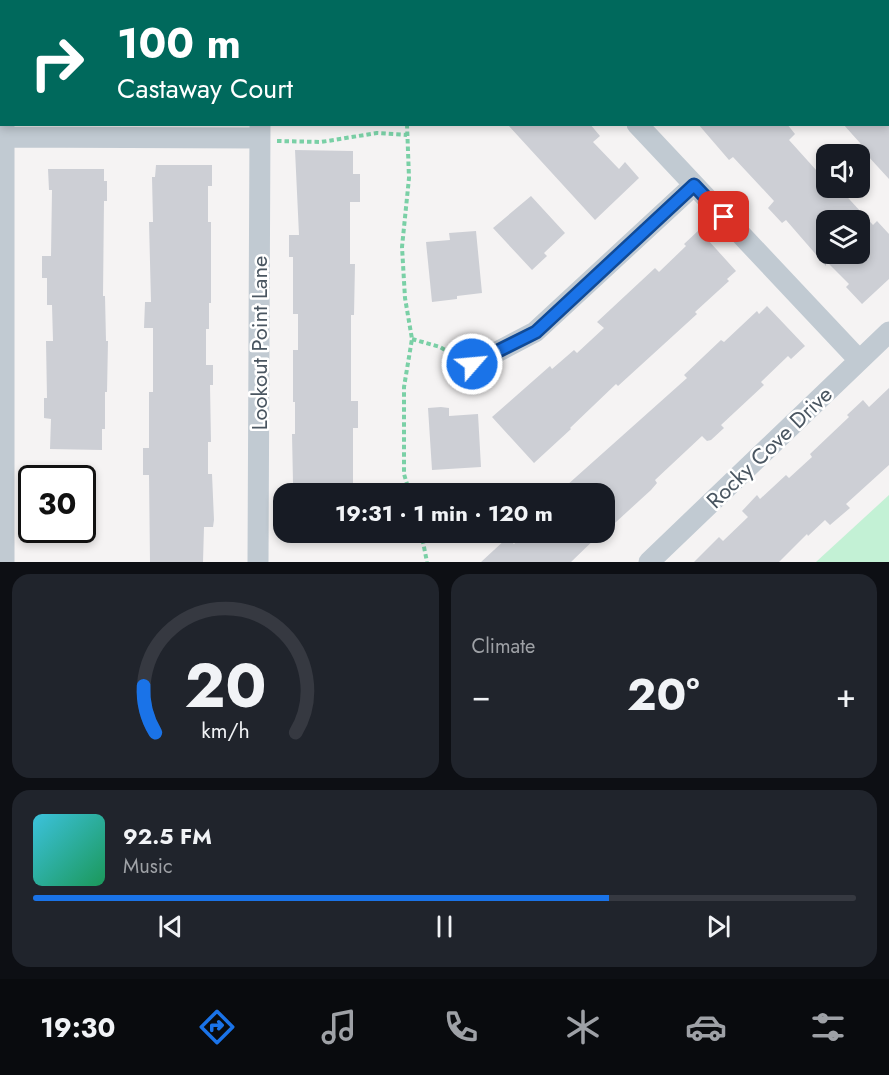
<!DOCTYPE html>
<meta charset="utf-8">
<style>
body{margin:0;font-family:Jost,sans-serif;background:#20242c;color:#f1f3f6;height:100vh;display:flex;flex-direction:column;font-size:22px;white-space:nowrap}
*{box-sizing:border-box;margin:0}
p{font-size:20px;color:#9ea1a6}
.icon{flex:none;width:33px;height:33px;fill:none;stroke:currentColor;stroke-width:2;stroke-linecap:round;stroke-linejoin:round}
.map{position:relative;height:562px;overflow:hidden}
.details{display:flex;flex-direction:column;gap:12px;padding:12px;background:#0d0f14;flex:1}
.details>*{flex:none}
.banner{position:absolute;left:0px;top:0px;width:890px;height:126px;box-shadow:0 3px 9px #0003;background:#00695c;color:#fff;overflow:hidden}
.controls{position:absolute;left:816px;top:144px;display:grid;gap:12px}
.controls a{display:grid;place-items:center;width:54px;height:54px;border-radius:12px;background:#171b24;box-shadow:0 3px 9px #0003;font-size:30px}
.speed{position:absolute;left:18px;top:465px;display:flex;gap:12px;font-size:30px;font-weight:700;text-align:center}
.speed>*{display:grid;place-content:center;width:78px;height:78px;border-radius:50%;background:#171b24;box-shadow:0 3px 9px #0003;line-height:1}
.speed .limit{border:3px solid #111;border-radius:9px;background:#fff;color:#111}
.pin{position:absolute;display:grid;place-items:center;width:51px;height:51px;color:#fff;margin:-26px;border-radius:12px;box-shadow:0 3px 9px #0006}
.me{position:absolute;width:66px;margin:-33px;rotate:63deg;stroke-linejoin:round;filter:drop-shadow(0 0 4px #0008)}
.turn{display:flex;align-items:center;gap:21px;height:126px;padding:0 18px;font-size:27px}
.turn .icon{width:78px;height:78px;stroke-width:2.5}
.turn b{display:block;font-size:42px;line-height:51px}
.big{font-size:45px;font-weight:700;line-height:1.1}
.details .card{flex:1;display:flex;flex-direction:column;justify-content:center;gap:9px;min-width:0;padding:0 21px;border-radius:18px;background:#20242c}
.details .dial{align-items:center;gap:0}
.dial svg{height:156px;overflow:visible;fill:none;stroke:#363941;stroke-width:7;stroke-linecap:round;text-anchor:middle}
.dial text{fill:#f1f3f6;stroke:none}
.song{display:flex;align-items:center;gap:18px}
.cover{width:72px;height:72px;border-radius:9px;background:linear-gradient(135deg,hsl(190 70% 55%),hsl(150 70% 35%))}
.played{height:6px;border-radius:3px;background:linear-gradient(90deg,#1a73e8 70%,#363941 70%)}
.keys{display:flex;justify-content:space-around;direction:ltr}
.heat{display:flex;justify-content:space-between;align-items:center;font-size:33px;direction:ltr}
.details .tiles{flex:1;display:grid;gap:12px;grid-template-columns:1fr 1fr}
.card:last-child{grid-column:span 2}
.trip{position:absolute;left:273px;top:483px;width:342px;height:60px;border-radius:18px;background:#171b24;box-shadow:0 3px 9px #0003;font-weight:700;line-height:60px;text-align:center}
.dock{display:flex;height:96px;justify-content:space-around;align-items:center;background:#090b0e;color:#9ea1a6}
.dock .icon{width:42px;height:42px}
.dock .current{color:#1a73e8}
.dock b{font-size:27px;color:#f1f3f6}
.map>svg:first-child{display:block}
.park{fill:#c3f1d5}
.building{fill:#cdcfd5;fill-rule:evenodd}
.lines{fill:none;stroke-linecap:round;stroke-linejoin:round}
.path{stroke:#7ad0a6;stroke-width:4;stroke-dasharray:4.5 3;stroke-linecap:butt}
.minor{stroke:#c1cad2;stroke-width:21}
.route-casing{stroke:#114b97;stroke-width:15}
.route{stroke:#1a73e8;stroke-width:10}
.labels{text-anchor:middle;stroke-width:5;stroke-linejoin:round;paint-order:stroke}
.street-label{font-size:22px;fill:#4a5661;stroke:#fff}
</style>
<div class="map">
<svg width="889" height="562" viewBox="0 0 889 562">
<rect width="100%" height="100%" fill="#f5f3f3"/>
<path class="park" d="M889 495V562H816Z"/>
<path class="building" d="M507 124H590L600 136 593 142 619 169 625 162 639 178 595 220Z
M698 124H787L795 134 789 140 826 181V188H839L873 225 877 221 889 234V279L862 304 846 287 849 284 826 261V266L786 220 782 223 768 208 774 201 733 157 729 160ZM826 220H860V254H826Z
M843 124H889V179L867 155 869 153Z
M295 150 353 151V174H360V202H350V264H355L354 315H351V401H358V428H353V494H307V483H293L292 434H295V402H293V350H298V314H293V257H289V235H299Z
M156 165H212V186H208V222H211V303H209V329H206V365H213V385H210L211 442H208V474H212L214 520 213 527H204L203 562H150L149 475H143V448H149V392H153V328H144L145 302H151L149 222H153L152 177H155Z
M48 169H104V181H107V201H104L103 296H105L106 341H108L107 392H105V429H102V450L50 449 51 419 44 418V398H47L46 341H53L52 305H47V278H42V256H51L52 190H49Z
M531 196 565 233 544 253 547 256 532 270 493 228Z
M699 230 736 271 727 279 729 281 695 312 697 314 618 386 616 384 570 428 571 429 534 463 492 417 550 366 552 369 574 350 577 353 604 328 597 322 655 268 659 272 686 246 684 244Z
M476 231 482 293 457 296V299L432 302 426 242 450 240 449 233Z
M767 306 805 346 791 359 788 356 761 382 764 385 721 425 724 428 711 440 707 441 702 436 655 480 657 483 651 490 604 533V494H557L687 378 684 375 721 340 724 342 757 311 759 314Z
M889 388V465L846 504 850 508 830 525 825 520 808 536 807 534 779 562H694L719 537 723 541 748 517 742 511 757 495 760 499 786 475 789 478 812 457 810 454 849 417 847 415 863 400 869 407Z
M441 407 449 408V416L478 414 481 467 432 470 428 408Z
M526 532H602L571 562H481L507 538 514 544Z"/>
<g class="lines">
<path class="path" d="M408 2V0
M407 124 409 178 402 247 405 298 412 339 404 387V474L410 494
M277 141 321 142 377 133 407 135
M412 339 440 347 456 356
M421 532 427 562"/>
<path class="minor" d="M258 0V2
M519 0 520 2
M860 0 861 2
M6 2V0
M888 30 889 31
M4 124V562
M637 124 859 360
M0 137 260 138
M472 365 535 332 694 185
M258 562 260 124
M649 562 889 332"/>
</g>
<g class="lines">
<g class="route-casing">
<path id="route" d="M472 364 536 332 694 185 724 217"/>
</g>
<use href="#route" class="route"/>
</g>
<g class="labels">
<g class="street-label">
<text transform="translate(259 343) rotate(-90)" y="8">Lookout Point Lane</text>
<text transform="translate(769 447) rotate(-44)" y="8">Rocky Cove Drive</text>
</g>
</g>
</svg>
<div class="controls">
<a><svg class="icon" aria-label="sound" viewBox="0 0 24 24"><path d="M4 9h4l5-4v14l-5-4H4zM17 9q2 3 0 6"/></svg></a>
<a><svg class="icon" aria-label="layers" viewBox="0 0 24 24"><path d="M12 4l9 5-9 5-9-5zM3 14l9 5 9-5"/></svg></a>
</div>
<div class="speed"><div class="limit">30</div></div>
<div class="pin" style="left:724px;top:217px;background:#d93025"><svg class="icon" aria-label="arrive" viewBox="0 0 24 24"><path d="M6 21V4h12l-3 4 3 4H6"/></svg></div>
<svg class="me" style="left:472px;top:364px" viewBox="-20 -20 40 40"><circle r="17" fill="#1a73e8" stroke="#fff" stroke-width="3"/><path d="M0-11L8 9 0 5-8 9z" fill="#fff"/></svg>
<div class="trip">19:31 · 1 min · 120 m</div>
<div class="banner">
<div class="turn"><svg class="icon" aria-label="right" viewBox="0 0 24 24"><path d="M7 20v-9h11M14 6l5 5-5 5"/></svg><div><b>100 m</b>Castaway Court</div></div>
</div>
</div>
<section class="details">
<div class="tiles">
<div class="card dial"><svg viewBox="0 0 100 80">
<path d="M14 69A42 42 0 1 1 86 69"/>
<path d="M14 69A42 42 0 0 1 8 45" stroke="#1a73e8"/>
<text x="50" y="56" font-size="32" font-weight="700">20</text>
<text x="50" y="72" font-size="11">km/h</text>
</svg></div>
<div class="card"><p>Climate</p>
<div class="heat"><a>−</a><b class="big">20°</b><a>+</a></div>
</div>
<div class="card">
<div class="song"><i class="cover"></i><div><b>92.5 FM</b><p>Music</p></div></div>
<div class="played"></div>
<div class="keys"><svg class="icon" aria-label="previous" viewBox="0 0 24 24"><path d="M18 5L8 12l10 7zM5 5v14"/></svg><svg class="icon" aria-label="pause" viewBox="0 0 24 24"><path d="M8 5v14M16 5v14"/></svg><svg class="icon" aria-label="next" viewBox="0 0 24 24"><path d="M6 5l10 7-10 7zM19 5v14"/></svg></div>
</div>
</div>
</section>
<nav class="dock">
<b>19:30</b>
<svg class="icon current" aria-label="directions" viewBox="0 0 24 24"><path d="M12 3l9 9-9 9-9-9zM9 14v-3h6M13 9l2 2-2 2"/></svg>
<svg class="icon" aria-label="music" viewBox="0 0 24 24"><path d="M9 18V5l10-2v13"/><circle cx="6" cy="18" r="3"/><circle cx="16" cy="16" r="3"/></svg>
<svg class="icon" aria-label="phone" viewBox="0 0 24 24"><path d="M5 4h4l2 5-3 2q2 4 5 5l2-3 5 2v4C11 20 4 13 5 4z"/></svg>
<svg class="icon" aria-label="climate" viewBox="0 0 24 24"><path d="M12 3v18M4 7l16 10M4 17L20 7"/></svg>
<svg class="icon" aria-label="car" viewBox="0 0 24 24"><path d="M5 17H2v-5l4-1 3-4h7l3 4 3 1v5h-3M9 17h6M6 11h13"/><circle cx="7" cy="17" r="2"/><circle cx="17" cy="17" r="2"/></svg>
<svg class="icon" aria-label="filters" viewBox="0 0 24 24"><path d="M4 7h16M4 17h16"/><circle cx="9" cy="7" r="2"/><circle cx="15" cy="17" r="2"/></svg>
</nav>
